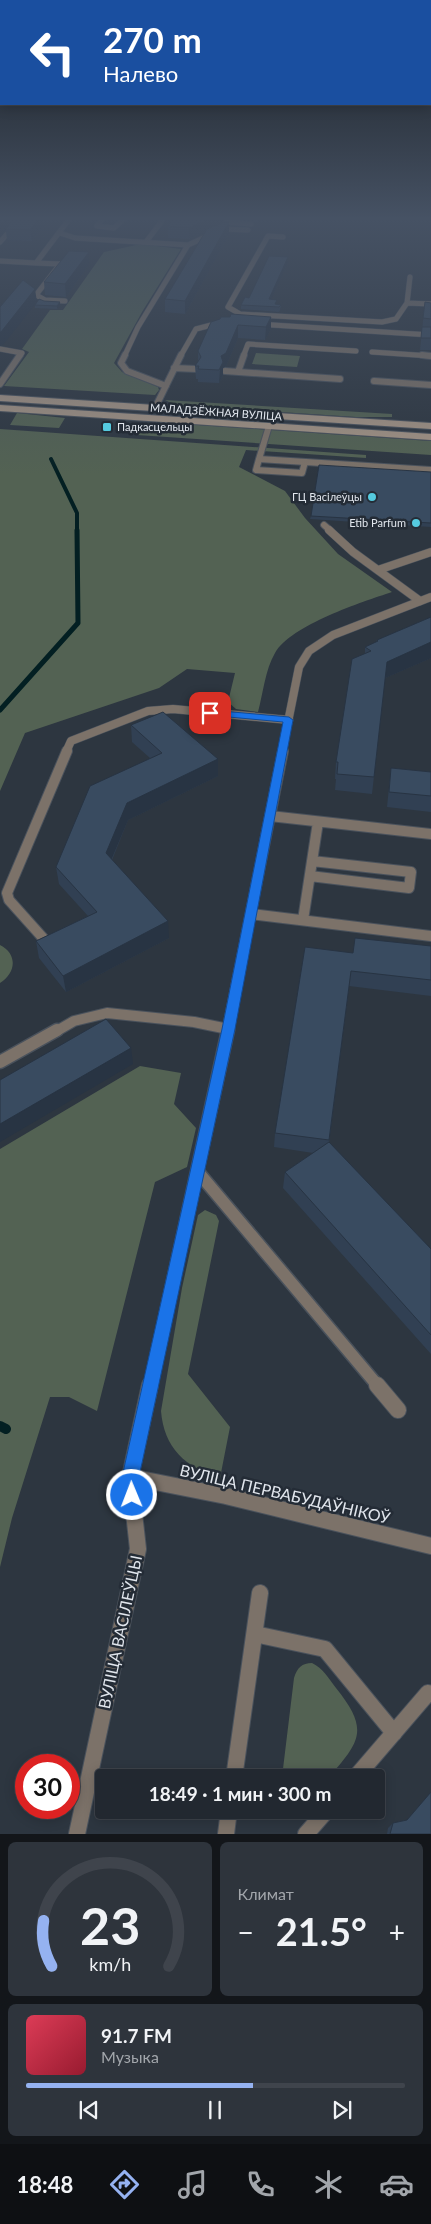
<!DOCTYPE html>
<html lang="ru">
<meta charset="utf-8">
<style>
body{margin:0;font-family:Lato,sans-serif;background:#2e343c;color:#f1f3f6;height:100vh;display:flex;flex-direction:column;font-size:19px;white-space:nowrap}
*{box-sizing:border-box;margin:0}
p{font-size:16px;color:#a2a6ab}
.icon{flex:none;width:28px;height:28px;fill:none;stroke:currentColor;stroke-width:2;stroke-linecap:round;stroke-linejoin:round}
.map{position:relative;height:1834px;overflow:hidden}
.side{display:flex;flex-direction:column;gap:8px;padding:8px;background:#13161a;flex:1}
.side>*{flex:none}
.guide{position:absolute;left:0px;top:0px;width:431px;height:105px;box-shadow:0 2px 12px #0003,0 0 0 1px #3f444c;background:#1a4fa0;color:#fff;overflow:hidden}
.speed{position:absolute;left:15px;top:1754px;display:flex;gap:10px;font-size:25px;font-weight:700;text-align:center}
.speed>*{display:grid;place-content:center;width:65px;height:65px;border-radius:50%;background:#222830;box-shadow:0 2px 12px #0003,0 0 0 1px #3f444c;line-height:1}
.speed .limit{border:8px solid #d22;background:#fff;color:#111}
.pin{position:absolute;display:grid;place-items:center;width:42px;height:42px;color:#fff;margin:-21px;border-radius:10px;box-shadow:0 2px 8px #0006}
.me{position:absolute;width:55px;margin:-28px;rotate:359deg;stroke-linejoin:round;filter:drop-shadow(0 0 4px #0008)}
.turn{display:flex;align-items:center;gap:18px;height:105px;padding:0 20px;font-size:22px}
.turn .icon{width:65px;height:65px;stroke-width:2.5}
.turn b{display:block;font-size:35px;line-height:42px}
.big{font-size:38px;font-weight:700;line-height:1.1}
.side .widget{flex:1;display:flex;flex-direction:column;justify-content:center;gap:8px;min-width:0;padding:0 18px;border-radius:8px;background:#2e343c}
.side .dial{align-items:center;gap:0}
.dial svg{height:130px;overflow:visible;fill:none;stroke:#3f444c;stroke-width:7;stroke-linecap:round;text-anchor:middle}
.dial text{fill:#f1f3f6;stroke:none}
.song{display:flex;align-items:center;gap:15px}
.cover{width:60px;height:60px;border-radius:8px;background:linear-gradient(135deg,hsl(350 70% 55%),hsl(350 70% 35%))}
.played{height:5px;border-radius:2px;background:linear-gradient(90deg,#95b2f1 60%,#3f444c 60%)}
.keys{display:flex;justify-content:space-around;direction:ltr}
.heat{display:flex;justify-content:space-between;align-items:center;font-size:28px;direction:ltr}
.side .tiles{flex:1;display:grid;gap:8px;grid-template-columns:1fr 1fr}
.widget:last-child{grid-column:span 2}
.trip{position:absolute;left:95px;top:1769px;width:290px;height:50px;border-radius:5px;background:#222830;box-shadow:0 2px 12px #0003,0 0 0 1px #3f444c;font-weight:700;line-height:50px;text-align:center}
.dock{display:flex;height:80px;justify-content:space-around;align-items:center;background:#0e1013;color:#a2a6ab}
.dock .icon{width:35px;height:35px}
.dock .selected{color:#95b2f1}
.dock b{font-size:22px;color:#f1f3f6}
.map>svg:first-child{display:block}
.green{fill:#536253}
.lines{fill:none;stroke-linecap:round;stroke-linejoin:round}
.stream-far2{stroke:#031f22;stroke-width:4}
.stream-far1{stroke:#031f22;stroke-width:5}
.stream{stroke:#031f22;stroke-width:10}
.lane-far5-casing{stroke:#4a525c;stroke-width:6}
.lane-far4-casing{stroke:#4a525c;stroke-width:8}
.lane-far3-casing{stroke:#4a525c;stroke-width:9}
.lane-far2-casing{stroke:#4a525c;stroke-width:12}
.lane-far1-casing{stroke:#4a525c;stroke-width:15}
.lane-casing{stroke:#4a525c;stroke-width:18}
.street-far3-casing{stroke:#4a525c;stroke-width:9}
.street-far2-casing{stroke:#4a525c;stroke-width:12}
.street-far1-casing{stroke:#4a525c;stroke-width:15}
.street-casing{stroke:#4a525c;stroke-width:18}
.secondary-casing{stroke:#4a525c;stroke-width:8}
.lane-far5{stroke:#7c7269;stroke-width:5}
.lane-far4{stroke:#7c7269;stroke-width:6}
.lane-far3{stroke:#7c7269;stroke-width:8}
.lane-far2{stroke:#7c7269;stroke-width:10}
.lane-far1{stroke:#7c7269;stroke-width:12}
.lane{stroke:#7c7269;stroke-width:16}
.street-far3{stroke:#7c7269;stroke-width:8}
.street-far2{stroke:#7c7269;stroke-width:10}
.street-far1{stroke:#7c7269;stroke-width:12}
.street{stroke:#7c7269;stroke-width:16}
.secondary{stroke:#a49485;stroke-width:6}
.wall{fill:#314053}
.shaded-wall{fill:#283443}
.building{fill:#394b60;stroke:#283443}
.route{fill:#1a73e8;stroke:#114b97}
.poi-dot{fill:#55cadf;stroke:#242c36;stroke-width:2}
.labels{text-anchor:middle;stroke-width:5;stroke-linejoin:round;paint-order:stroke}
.far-street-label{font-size:11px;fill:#e1e6ed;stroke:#242c36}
.far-poi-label{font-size:11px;fill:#e1e6ed;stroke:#242c36;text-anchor:end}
.near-street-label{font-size:16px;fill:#e1e6ed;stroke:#242c36}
</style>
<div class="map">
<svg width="431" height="1834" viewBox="0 0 431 1834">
<rect width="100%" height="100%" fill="#2d3640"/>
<path class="green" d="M141 244 181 249 142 312 114 363 122 372 158 387 159 390 155 395 4 386 29 352 22 349 50 310H63L104 252Z
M256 353 300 356 297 367 252 364Z
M165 400 392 414V417H356L175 405Z
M17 413 65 418 59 428 10 425Z
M143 423 183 424 431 441V455L137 435Z
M0 429 366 455V458L246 450 239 467 285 491 305 518 338 554 392 592C362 602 291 625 275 653 265 670 263 694 258 712L236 709 228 702 235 673 187 669 159 688 25 733 0 791Z
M0 945C18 954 16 973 0 983Z
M140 1066 181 1073 174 1104 196 1128 187 1167 155 1182 97 1411 69 1397H50L12 1518 0 1567V1149Z
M205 1210 216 1215 219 1221 188 1374 230 1427 220 1478C185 1467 164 1448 161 1411L182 1288 198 1215Z
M312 1663C323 1668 329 1679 336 1688 369 1729 361 1741 329 1777H282L294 1678C297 1668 302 1663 312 1663Z"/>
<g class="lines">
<path class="stream-far2" d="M51 459 77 513V531"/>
<path class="stream-far1" d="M0 710 78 623 77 530"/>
<path class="stream" d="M0 1426 6 1429"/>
<g class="lane-far5-casing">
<path id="lane-far5" d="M103 218 97 226 114 228 125 218
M248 230 223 229 226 222 251 224
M60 233 75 238 188 245 138 327 124 357
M283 237 268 236 228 307 240 314 382 322 396 319 407 303 410 277
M0 242 8 233
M146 242 164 218
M188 245 212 234
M0 261 36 263 70 218
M36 263 60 264 36 295 45 300 65 301
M407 303 431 304
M257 324 431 335
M0 349 22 353 19 357
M372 352 431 356
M180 357 196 329 223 322
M243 357 248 344 356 351"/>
</g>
<g class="lane-far4-casing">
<path id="lane-far4" d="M125 355 121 363 127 371 166 386
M422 355 431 356
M174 368 196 369
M225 371 340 379
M238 372 244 355
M374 381 431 385
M0 384 20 355
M155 408 181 355
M269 426 259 459 431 470
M259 459 256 470 302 473 305 462
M324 525 331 531"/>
</g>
<g class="lane-far3-casing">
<path id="lane-far3" d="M329 530 353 552 420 601
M378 570 431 552
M66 752 71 741 148 711 173 709 289 720"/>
</g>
<g class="lane-far2-casing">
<path id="lane-far2" d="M270 816 431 834
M310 876 409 888 411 872 312 861
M251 914 431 936
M303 920 318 822
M43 938 9 900 7 893 67 751
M55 1032 74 1021 107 1013 194 1022 228 1029"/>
</g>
<g class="lane-far1-casing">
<path id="lane-far1" d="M0 1062 57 1030
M198 1172 378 1386"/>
</g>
<g class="lane-casing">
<path id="lane" d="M377 1385 398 1410
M255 1634 325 1649 394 1733
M234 1778 260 1593
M355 1778 428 1693
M226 1834 229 1810
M306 1834 327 1810"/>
</g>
<g class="street-far3-casing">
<path id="street-far3" d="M282 752 299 667 309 651 333 635 431 597"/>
</g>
<g class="street-far2-casing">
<path id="street-far2" d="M227 1032 283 751"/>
</g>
<g class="street-far1-casing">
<path id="street-far1" d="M150 1386 228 1030"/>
</g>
<g class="street-casing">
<path id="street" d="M130 1477 226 1496 431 1546
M77 1834 138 1549 130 1477 150 1385"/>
</g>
<g class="secondary-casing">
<path id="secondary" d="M0 398 431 426
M0 408 431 437"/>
</g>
<use href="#lane-far5" class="lane-far5"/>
<use href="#lane-far4" class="lane-far4"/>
<use href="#lane-far3" class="lane-far3"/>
<use href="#lane-far2" class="lane-far2"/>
<use href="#lane-far1" class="lane-far1"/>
<use href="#lane" class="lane"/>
<use href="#street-far3" class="street-far3"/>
<use href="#street-far2" class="street-far2"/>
<use href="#street-far1" class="street-far1"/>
<use href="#street" class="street"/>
<use href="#secondary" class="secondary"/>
</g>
<path class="wall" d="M0 218H45V224L32 241 7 240 6 231 0 236Z
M174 218H225L222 222H229V234L185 314 165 312V299L205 232 190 239 168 238V226Z
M234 218H258L255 223 251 220Z
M89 252V264L66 297 45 295 44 282Z
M288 262 271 299 277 305H281L280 310 279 312 241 309V305Z
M44 301 60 302V305L57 309 35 308V305Z
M425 302 431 303V350H420Z
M230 317H271V329L265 340 238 338 226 366 223 368V375L219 383 198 382V379H196L195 366 198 362V351Z
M431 472V527L310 519 311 516Z
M431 617V658L385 678 372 794 335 790 336 779H335L336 762 365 653V647L376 642 377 640Z
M131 725 218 776 128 820 112 860 169 938 66 992 39 958 36 941 88 916 59 884 56 867 150 758 132 742Z
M391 768 431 772V812L387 807Z
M431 946V996L349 986 329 1143 431 1249V1354L283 1188 285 1172 313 1153 274 1147 275 1133 353 953Z
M407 1820 431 1834H387L388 1828 393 1823Z"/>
<path class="shaded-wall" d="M6 218H7L8 229H6V231L0 236V224Z
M40 218H45V224L32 241 30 230Z
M210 218H225L220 226 190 239 189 228Z
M229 222V234L185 314V301Z
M89 252V264L66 297 65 284Z
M288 257V262L269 304V299Z
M35 289 37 302 3 345 0 346V332Z
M60 302V305L57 309V306Z
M271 317V329L265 340 266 327Z
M238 325V338L226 366 223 368V375L219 383 221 356Z
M431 642V658L385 678 387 662Z
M218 759V776L128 820 107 870 106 853 127 803Z
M168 921 169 938 66 992 63 976Z
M131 1048 133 1064 0 1142V1124Z"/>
<path class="building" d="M0 218H6L0 224Z
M8 218H40L30 230 6 229 11 222Z
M174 218H210L189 228 168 226Z
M224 222H229L185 301 165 299 207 229Z
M69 251 89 252 65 284 44 282Z
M269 256 288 257 269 299 277 300 275 304 281 305 279 307 241 305 245 297 249 298Z
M23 280 35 289 1 332H0V307Z
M39 299 44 301 60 302 57 306 35 305Z
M425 302 431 303V319L423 318Z
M231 314 271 317 266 327 238 325 226 353 221 356 223 362 219 370 198 369 199 366H195L201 357 198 351 211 322 220 319 221 317H230Z
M422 327H431V338H421Z
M319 465 431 472V523L311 516Z
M431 617V642L387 662 374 777 337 774 338 762H336L352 659 371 651 365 647 378 641 377 640Z
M163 712 218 759 127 803 106 853 168 921 63 976 36 941 97 912 56 867 90 786 162 753 131 725Z
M391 768 431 772V796L389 792Z
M355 938 431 946V980L351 971 329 1140 275 1133 305 947 353 953Z
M106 1019 131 1048 0 1124V1080Z
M329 1142 431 1249V1335L285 1172Z
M431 1792V1834H390L393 1823 407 1820Z"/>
<linearGradient id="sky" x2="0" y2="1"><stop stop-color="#191e23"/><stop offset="0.46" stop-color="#465264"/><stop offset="1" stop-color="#465264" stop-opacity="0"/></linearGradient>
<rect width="431" height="475" fill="url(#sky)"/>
<path class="route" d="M210 710 289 717 293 720 235 1029 139 1477 141 1495 138 1501 132 1504 126 1501 122 1477 222 1029 283 722 207 715 206 713Z"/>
<g class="poi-dot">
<rect x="102" y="422" width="10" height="10" rx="2.5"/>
<circle cx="372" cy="497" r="5"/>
<circle cx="416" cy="523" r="5"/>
</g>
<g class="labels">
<g class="far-street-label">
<text transform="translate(216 412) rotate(4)" y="4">МАЛАДЗЁЖНАЯ ВУЛІЦА</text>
</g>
<g class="far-poi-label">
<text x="117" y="431" text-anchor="start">Падкасцельцы</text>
<text x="362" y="501">ГЦ Васілеўцы</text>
<text x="406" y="527">Etib Parfum</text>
</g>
<g class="near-street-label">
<text transform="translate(285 1494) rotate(13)" y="6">ВУЛІЦА ПЕРВАБУДАЎНІКОЎ</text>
<text transform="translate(120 1632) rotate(-78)" y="6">ВУЛІЦА ВАСІЛЕЎЦЫ</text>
</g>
</g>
</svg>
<div class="speed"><div class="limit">30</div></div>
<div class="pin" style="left:210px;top:713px;background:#d93025"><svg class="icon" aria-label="arrive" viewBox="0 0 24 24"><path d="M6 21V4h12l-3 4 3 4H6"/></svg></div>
<svg class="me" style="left:132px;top:1495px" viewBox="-20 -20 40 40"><circle r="17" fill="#1a73e8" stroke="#fff" stroke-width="3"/><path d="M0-11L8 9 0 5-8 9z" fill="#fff"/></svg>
<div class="trip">18:49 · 1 мин · 300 m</div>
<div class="guide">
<div class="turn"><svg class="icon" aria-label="left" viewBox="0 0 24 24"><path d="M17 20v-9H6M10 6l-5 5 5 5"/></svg><div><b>270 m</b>Налево</div></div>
</div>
</div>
<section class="side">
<div class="tiles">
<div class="widget dial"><svg viewBox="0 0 100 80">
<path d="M14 69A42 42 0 1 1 86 69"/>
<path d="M14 69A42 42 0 0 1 9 41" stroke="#95b2f1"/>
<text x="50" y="56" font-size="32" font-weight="700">23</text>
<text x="50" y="72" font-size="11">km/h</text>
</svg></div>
<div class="widget"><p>Климат</p>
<div class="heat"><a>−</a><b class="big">21.5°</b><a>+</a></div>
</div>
<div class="widget">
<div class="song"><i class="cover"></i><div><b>91.7 FM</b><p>Музыка</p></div></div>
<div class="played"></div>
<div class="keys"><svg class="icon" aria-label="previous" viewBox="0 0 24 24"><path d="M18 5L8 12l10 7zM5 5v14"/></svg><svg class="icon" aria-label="pause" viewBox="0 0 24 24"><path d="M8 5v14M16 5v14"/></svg><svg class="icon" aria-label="next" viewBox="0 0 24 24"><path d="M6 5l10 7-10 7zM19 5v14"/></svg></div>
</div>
</div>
</section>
<nav class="dock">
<b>18:48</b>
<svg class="icon selected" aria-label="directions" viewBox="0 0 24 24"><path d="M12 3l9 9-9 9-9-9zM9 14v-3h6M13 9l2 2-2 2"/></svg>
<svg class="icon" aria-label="music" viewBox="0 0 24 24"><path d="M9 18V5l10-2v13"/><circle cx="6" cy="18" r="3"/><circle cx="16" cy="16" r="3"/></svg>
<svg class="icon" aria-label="phone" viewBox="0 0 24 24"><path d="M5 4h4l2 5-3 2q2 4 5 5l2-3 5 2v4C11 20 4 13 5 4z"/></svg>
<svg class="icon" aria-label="climate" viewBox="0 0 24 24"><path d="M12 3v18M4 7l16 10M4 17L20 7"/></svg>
<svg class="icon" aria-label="car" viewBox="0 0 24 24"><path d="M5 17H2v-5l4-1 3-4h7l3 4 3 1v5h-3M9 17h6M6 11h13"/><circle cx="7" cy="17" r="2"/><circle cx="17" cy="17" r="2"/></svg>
</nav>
